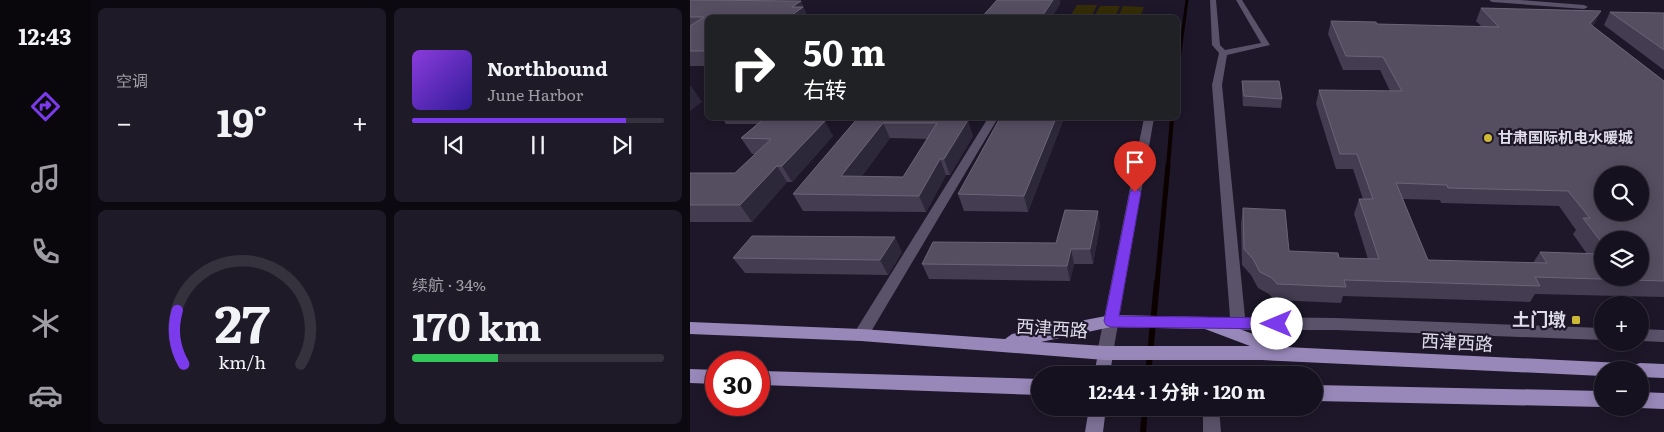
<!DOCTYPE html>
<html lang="zh">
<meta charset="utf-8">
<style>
body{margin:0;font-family:Literata,"Noto Sans SC",serif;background:#1f1a28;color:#f1f3f6;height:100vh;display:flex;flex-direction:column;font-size:19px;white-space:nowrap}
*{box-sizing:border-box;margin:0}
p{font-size:16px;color:#9e9da4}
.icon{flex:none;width:28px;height:28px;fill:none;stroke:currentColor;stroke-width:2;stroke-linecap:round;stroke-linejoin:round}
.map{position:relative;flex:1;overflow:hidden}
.panel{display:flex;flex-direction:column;gap:8px;padding:8px;background:#0c0911;width:600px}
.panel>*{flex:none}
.guide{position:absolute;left:15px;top:15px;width:475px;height:105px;border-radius:8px;box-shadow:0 2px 12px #0003,0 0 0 1px #35313d;background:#202124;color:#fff;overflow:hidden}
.tools{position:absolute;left:904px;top:166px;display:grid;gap:10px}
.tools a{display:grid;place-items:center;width:55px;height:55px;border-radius:50%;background:#16111f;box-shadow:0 2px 12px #0003,0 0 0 1px #35313d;font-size:25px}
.speed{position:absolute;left:15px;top:351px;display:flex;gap:10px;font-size:25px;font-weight:700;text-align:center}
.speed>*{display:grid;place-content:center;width:65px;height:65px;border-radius:50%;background:#16111f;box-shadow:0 2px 12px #0003,0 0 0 1px #35313d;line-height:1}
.speed .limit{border:8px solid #d22;background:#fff;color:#111}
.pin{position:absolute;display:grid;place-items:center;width:42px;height:42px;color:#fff;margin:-51px -21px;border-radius:50% 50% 50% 0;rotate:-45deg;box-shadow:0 0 5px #0007}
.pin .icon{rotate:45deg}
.me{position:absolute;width:55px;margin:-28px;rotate:270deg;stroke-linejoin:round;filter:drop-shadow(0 0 4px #0008)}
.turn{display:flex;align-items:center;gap:18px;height:105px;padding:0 15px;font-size:22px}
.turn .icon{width:65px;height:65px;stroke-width:2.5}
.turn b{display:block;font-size:35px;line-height:42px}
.big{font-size:38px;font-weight:700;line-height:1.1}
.panel .tile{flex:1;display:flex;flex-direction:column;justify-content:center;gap:8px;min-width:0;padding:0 18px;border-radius:8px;background:#1f1a28}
.panel .dial{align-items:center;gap:0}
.dial svg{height:130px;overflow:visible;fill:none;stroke:#35313d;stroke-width:7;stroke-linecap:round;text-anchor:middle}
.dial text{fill:#f1f3f6;stroke:none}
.song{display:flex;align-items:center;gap:15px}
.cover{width:60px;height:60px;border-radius:8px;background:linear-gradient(135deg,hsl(270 70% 55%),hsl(250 70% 35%))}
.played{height:5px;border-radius:2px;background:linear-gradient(90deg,#7c3aed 85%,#35313d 85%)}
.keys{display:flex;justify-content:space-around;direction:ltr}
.heat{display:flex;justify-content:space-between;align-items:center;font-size:28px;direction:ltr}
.charge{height:8px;border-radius:4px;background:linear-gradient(90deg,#34c759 34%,#35313d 0)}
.panel .tiles{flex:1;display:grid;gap:8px;grid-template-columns:repeat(2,1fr)}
.trip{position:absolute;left:341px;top:366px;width:292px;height:50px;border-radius:25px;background:#16111f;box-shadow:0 2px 12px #0003,0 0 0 1px #35313d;font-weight:700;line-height:50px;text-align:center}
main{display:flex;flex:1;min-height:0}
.tab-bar{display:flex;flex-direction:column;width:90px;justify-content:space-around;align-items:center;background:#09070c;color:#9e9da4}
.tab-bar .icon{width:35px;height:35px}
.tab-bar .active{color:#7c3aed}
.tab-bar b{font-size:22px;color:#f1f3f6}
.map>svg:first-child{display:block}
.green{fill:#342d07}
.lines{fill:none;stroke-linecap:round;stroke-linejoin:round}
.stream-far3{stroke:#0b0200;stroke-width:3}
.stream-far2{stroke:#0b0200;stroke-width:4}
.stream-far1{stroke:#0b0200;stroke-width:5}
.stream{stroke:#0b0200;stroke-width:6}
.street{fill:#595269;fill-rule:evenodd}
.secondary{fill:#7d7196;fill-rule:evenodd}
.primary{fill:#9888b9;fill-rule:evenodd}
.wall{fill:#443d51;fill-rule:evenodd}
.shaded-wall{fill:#2d273a}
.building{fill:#554e61;stroke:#6a6576;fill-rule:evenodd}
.route{fill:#7c3aed;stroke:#51269a}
.poi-dot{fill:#ceb837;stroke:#1d1729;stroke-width:2}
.labels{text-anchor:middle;stroke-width:4.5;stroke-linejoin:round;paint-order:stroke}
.poi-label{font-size:15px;font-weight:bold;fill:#e0ddea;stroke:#1d1729;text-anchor:start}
.near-poi-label{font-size:18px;font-weight:bold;fill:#e0ddea;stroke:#1d1729;text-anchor:end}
.near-street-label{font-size:18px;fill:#e0ddea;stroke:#1d1729}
</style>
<main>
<nav class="tab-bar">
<b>12:43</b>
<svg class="icon active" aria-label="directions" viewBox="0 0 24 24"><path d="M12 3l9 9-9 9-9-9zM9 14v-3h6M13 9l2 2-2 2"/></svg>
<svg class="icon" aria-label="music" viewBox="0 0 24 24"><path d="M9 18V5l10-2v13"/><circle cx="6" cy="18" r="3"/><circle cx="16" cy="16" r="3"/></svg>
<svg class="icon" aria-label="phone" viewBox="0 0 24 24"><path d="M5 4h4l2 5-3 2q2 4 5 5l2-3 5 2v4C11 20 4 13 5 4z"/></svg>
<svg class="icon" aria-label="climate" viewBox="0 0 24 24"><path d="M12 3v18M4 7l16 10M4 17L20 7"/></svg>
<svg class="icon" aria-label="car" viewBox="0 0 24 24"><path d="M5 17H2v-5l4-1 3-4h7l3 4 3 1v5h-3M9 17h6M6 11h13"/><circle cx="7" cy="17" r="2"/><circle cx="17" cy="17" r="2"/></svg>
</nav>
<section class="panel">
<div class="tiles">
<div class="tile"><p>空调</p>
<div class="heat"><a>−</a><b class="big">19°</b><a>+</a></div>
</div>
<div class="tile">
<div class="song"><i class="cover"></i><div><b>Northbound</b><p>June Harbor</p></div></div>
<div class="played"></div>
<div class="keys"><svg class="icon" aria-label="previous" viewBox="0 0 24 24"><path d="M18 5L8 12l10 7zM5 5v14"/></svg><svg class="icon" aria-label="pause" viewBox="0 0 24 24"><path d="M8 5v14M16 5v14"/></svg><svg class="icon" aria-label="next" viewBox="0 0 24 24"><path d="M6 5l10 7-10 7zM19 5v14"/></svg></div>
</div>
<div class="tile dial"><svg viewBox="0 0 100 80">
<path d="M14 69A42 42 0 1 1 86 69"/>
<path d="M14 69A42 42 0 0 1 10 36" stroke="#7c3aed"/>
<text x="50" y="56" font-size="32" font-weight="700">27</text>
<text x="50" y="72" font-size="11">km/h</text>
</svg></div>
<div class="tile"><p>续航 · 34%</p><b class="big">170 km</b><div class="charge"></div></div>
</div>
</section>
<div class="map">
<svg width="974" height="432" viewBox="0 0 974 432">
<rect width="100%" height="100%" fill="#1d1729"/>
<path class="green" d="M387 5H407L401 17H380Z
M410 6H430L425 17H404Z
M433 6 454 7 450 17H428Z"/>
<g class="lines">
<path class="stream-far3" d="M488 67 497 0"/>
<path class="stream-far2" d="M478 166 482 118"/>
<path class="stream-far1" d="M467 284 478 165"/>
<path class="stream" d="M458 375 467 282
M453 432 455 408"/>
<path class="street" d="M520 0H526L530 45 535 50 571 43 546 0H552L580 45 537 55 532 85 555 317 646 318 912 328V340L646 330H548L513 327 510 323 513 319 540 317 522 85 529 53 522 45Z
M799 0H830L894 5 898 7 894 9 802 2Z
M298 118H308L176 340 171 341 166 340 163 335 166 330Z
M454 118H464L423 353 421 358 415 360 409 358 407 353Z
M950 329 974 330V342L950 341Z
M513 408H529L531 432H513Z"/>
<path class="secondary" d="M415 346 421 348 423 353 420 375H404L409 348Z
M399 408H416L413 432H395Z"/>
<path class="primary" d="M421 315 516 317 594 345 595 347 932 363 938 365 940 370H912V376L572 360H415L171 341 0 334V322L171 329 315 339 322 334ZM421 327 515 329 560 346H415L351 342Z
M950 363 974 364V378L950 377V370H942L944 365Z
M0 369 26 370V384L0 383Z
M69 371 350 379V395L69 385Z
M625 385 912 391V407L625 401Z
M950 392 974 393V409L949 408Z"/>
</g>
<path class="wall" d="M0 0 111 1 118 18H18V66H0Z
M791 8 911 11 903 26 974 81V297L845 294 840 302 653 296 651 303 584 300 579 294 568 288 561 275 552 265 551 224 553 208 599 251 649 258 678 259 664 214 669 199H673L663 169H646L626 104 629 90 700 91 690 70H653L638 34 641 21 687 24 792 27 786 21ZM713 199 750 200 751 203 869 206 886 230 883 234 897 254 850 252 843 263 738 260ZM912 240 950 278H912Z
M920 12 974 13V70L914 25Z
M552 81 592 99 591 108 553 106 552 90Z
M32 118H137L134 121 143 136 102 182H97L62 222H0V173H45L65 154H62L51 138 67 124H36Z
M374 118 338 212 274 211 268 194Z
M185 120H270L283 136 260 175H256L236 212 113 211 103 194ZM200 138 237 139 213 177 172 176Z
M410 225 403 264H384L380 281 239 279 232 264 366 243Z
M212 252 198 275 55 273 43 258Z"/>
<path class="shaded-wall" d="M363 0H370V4L362 18H351Z
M111 1 118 18H98L102 7Z
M911 11 905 23 894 37 900 24Z
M0 86H1L12 102 0 111Z
M114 118H137L120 136 111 120Z
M260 118H269L271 123 258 120Z
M366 118H374L338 212 334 196Z
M278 120 283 136 260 175 254 159Z
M135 121 143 136 102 182 92 166Z
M193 123 200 138 160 192 151 176Z
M250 159 256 175 236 212 229 196Z
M87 166 97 182 62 222 50 205Z
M408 211 410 225 403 264 400 249Z
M205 237 212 252 198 275 190 260Z
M381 249 384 264 380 281 377 266Z"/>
<path class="building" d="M0 0 111 1 102 7H113L98 18H18V51H0V26L14 17H0Z
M307 0H363L351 18H291Z
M791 8 911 11 900 24 974 81V281L845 277 850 286 654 280 656 287 587 284 582 278 570 272 563 259 554 249 553 208 595 210 599 251 648 253 649 258 689 259 669 199H683L667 154H650L629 90 712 91 693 57 656 56 641 21 686 22 687 24 809 27ZM912 175H950V212H912ZM706 183 757 185 758 188 878 191 900 218H893L912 243V240H950V278H912V254L850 252 857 263 738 260Z
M920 12 974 13V50Z
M552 81H589L592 99 554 96Z
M75 118H114L111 120 135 121 92 166H87L50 205H0V173H45L81 139 51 138Z
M187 118H260L258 120H278L254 159H250L229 196 103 194 166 120H185ZM193 123H247L213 177 151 176Z
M310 118H366L334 196 268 194Z
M375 210 408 211 400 249H381L377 266 232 264 243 242 366 243Z
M62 236 205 237 190 260 43 258Z"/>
<path class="route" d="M445 188 451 192 429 316 587 318 592 320 594 324 592 328 587 329 421 327 416 325 414 321 440 192Z"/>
<g class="poi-dot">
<circle cx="798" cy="138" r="5"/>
<rect x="881" y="315" width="10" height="10" rx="2.5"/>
</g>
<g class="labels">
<g class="poi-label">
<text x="808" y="143">甘肃国际机电水暖城</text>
</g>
<g class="near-poi-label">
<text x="876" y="326">土门墩</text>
</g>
<g class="near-street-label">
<text transform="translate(362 329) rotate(4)" y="6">西津西路</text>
<text transform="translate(767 343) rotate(3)" y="6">西津西路</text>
</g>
</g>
</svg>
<div class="tools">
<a><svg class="icon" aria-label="search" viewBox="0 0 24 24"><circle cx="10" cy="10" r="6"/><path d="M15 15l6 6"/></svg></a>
<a><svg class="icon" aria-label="layers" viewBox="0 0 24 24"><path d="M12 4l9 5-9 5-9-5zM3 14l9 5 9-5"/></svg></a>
<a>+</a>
<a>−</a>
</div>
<div class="speed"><div class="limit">30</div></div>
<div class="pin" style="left:445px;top:192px;background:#d93025"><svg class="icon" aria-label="arrive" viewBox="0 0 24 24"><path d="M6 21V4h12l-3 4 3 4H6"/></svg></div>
<svg class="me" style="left:587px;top:324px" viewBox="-20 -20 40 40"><circle r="19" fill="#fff"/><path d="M0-13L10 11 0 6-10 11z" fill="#7c3aed"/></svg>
<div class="trip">12:44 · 1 分钟 · 120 m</div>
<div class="guide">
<div class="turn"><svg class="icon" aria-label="right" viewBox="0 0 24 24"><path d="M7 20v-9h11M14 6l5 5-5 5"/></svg><div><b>50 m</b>右转</div></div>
</div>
</div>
</main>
